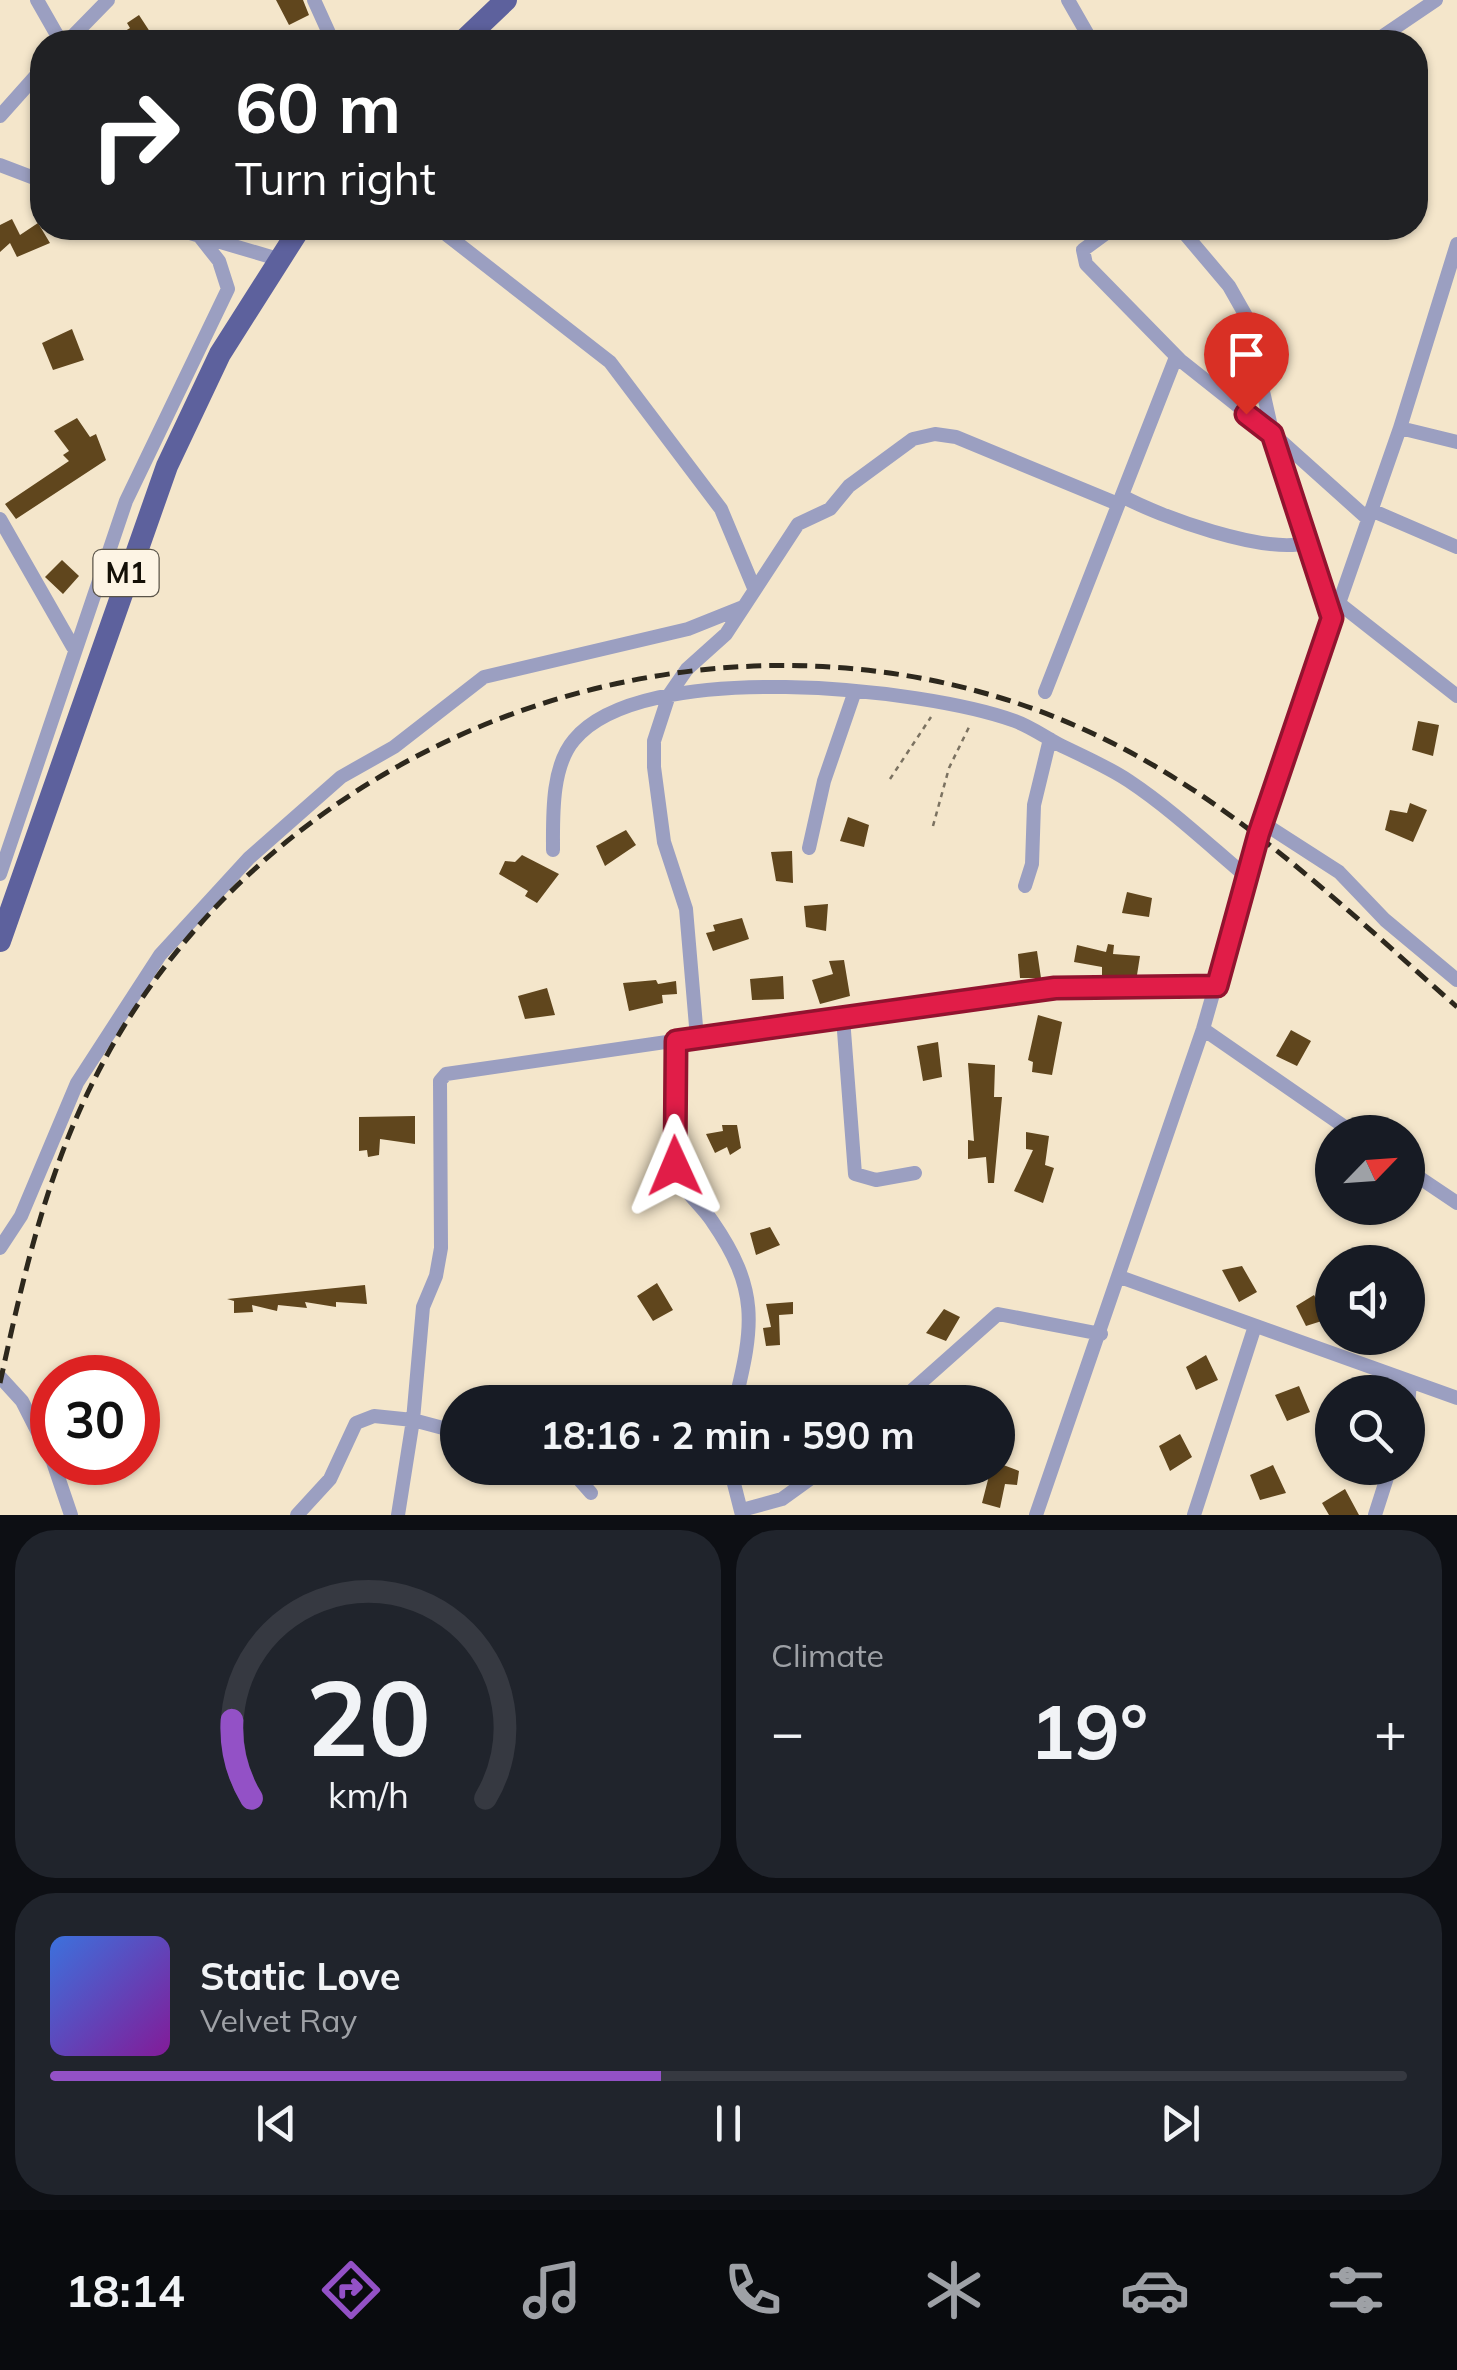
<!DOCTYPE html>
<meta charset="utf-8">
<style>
body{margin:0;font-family:Mulish,sans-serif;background:#20242c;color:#f1f3f6;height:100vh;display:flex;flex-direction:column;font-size:38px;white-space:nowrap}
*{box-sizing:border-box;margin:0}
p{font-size:32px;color:#9ea1a6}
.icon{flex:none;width:55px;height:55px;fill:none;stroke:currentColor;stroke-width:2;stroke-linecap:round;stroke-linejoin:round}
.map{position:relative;height:1515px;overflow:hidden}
.drawer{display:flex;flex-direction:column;gap:15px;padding:15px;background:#0d0f14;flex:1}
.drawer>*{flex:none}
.top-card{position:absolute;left:30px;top:30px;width:1398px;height:210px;border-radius:40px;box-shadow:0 2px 8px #0004;background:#202124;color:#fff;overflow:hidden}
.needle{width:65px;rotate:65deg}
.controls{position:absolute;left:1315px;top:1115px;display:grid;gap:20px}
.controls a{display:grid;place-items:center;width:110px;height:110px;border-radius:50%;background:#171b24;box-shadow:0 2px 8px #0004;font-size:50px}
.speed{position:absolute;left:30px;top:1355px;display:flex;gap:20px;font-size:50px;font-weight:700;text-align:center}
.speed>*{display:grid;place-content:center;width:130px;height:130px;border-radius:50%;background:#171b24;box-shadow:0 2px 8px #0004;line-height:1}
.speed .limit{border:15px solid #d22;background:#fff;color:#111}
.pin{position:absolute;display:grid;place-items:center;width:85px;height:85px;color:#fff;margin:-102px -42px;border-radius:50% 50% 50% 0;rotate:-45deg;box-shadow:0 0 10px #0007}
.pin .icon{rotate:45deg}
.me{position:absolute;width:110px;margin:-55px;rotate:359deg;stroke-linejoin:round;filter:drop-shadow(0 0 8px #0008)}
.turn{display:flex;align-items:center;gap:35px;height:210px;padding:0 40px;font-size:45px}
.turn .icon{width:130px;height:130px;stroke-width:2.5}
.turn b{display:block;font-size:70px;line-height:85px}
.big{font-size:75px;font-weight:700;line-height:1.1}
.drawer .widget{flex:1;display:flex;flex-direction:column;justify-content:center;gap:15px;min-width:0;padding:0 35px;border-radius:40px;background:#20242c}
.drawer .dial{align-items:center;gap:0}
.dial svg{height:260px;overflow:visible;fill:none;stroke:#363941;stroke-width:7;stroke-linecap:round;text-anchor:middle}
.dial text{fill:#f1f3f6;stroke:none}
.song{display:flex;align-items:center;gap:30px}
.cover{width:120px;height:120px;border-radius:15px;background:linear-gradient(135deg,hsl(220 70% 55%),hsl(290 70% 35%))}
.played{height:10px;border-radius:5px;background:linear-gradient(90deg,#9351c6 45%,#363941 45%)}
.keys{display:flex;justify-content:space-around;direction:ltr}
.heat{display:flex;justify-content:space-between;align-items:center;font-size:55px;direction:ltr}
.drawer .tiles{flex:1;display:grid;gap:15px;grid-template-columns:1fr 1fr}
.widget:last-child{grid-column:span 2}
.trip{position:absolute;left:440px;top:1385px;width:575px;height:100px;border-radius:50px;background:#171b24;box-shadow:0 2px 8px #0004;font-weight:700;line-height:100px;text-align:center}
.tab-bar{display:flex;height:160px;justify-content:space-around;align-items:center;background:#090b0e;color:#9ea1a6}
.tab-bar .icon{width:70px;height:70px}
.tab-bar .selected{color:#9351c6}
.tab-bar b{font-size:45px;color:#f1f3f6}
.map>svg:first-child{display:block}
.building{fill:#60461d}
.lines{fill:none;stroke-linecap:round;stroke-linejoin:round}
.path{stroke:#7b7261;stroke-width:2.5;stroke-dasharray:5 5;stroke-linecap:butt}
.street{stroke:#9b9fc1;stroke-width:14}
.primary{stroke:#5d619d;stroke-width:22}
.rail{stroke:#2d281d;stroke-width:5;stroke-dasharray:15 8;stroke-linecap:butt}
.route-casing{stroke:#92132f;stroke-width:25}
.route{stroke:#e11d48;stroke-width:18}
.labels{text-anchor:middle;stroke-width:10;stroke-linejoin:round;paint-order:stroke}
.shield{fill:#fdf4e4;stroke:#5a5449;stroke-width:2.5}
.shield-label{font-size:28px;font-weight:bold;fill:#141007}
</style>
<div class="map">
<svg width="1457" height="1515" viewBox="0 0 1457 1515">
<rect width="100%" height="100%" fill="#f4e6cb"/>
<path class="building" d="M276 0H303L309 15 289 25Z
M139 15 154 38 147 42H107L130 28 127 23Z
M12 219 20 235 38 223 50 243 17 257 10 243 0 252V225Z
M72 329 84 360 53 370 42 343Z
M77 418 90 437 96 434 106 460 16 519 5 504 69 461 63 455 69 451 54 431Z
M62 560 79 576 63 594 45 577Z
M1418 721 1439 725 1433 756 1412 750Z
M1410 803 1427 810 1413 842 1385 830 1390 810 1407 813Z
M848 817 869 825 864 847 840 841Z
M626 830 636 845 605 866 596 846Z
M792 851 793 883 776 881 771 852Z
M522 855 559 874 537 903 525 896 528 891 499 874 505 861 515 862Z
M1127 892 1152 898 1149 917 1122 913Z
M828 904 826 931 806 927 804 906Z
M742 918 749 939 713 951 706 933 715 931 713 925Z
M1108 944 1114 945 1113 954 1140 956 1137 975 1102 977V967L1074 962 1077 945 1106 952Z
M1037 951 1041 978H1020L1018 954Z
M844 960 850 996 820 1004 812 980 833 974 829 961Z
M783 976 784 999 752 1000 750 979Z
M656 980 658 984 676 981 677 994 662 995 663 1003 629 1011 623 983Z
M547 988 555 1015 525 1019 518 996Z
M1038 1015 1062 1022 1052 1075 1032 1072 1033 1062 1028 1060Z
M1291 1030 1311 1041 1297 1066 1276 1056Z
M938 1042 942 1077 923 1081 917 1046Z
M968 1063 995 1065 994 1097H1002L994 1183H988L986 1157 968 1159V1140L974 1141Z
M415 1116V1144L380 1139 379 1155 368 1157 367 1150 359 1151V1117Z
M722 1125H737L741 1148 730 1155 727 1147 715 1153 706 1134 723 1131Z
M1026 1132 1049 1136 1045 1165 1054 1168 1043 1203 1014 1191 1033 1150 1026 1149Z
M770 1227 780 1245 756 1255 750 1233Z
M1242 1266 1257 1292 1239 1302 1222 1270Z
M657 1283 673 1310 653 1321 637 1296Z
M365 1285 367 1304 336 1302V1307L305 1302 307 1308 278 1305 277 1311 252 1305 253 1312 234 1313V1301L227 1299Z
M1314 1295 1328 1319 1306 1326 1296 1306Z
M793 1302V1314L779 1315 780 1345 766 1346 763 1328 771 1327 766 1304Z
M944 1309 960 1317 946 1341 926 1333Z
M1206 1355 1218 1380 1196 1390 1186 1367Z
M1299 1386 1310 1412 1287 1421 1275 1395Z
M1180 1434 1192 1457 1170 1471 1159 1446Z
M998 1463 1019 1471 1017 1485 1005 1484 1000 1508 982 1503 991 1468Z
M1273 1465 1286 1493 1260 1500 1250 1475Z
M1345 1489 1359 1515H1329L1322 1503Z"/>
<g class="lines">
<path class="path" d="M890 779 931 717
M933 826 949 768 970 725"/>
<path class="street" d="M37 0 61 42
M314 0 333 42
M1068 0 1092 42
M67 42 108 0
M1374 42 1436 0
M0 116 42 69
M0 165 42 181
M173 228 278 259
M438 228 610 362 721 509 754 588
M1113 228 1083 250 1086 264 1180 360 1272 433 1368 519
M1180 228 1229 286 1246 316 1276 449 1332 617
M1400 428 1457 442
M1122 496C1160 517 1264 554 1306 543
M1371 510 1457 547
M0 519 73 647
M1336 601 1457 696
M1045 692 1176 357
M1263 823 1339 872 1385 920 1457 980
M809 848 824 781 855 691
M553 850C553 817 551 767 574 740 642 657 924 688 1015 721 1032 727 1046 738 1062 746 1085 757 1108 767 1129 781 1171 809 1209 845 1247 877
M0 874 126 501 228 289 219 261 200 237
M1025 886 1032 864 1034 805 1050 739
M843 1018 855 1174 876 1180 915 1173
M1203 1029 1352 1132
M697 1038 686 909 664 842 654 767V741L669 695 687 669 726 634 798 524 830 509 849 486 913 439 935 434 956 437 1118 504
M676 1041C675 1081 664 1133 676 1171 682 1191 701 1204 712 1221 759 1289 754 1325 735 1402
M1408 1170 1457 1203
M0 1248 21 1216 77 1083 160 955 249 858 341 777 394 747 484 677 688 629 743 607
M1120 1277 1457 1398
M0 1377 22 1401 52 1460
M899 1402 998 1314 1101 1334
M1408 1406 1410 1382
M53 1462 71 1515
M569 1468 591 1493
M730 1468 742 1515
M742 1510 782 1499 825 1468
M297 1515 330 1479 356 1423 374 1416 413 1420 423 1307 436 1276 441 1248 440 1081 446 1074 976 997 1055 988 1217 986
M398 1515 413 1420 458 1432
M1036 1515 1203 1029 1259 833 1400 428 1457 244
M1194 1515 1255 1326
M1375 1515 1390 1468"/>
<path class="primary" d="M462 42 506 0
M0 941 167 466 220 354 300 228"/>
<path class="rail" d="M0 1383C22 1282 45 1179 91 1086 266 728 722 566 1083 729 1228 794 1339 903 1457 1007"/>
</g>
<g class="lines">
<g class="route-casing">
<path id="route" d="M675 1166 676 1041 1055 988 1217 986 1259 833 1332 618 1272 434 1246 414"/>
</g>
<use href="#route" class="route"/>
</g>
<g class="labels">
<rect class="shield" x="93.5" y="550" width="65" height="46" rx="8"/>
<g class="shield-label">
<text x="126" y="583">M1</text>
</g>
</g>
</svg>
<div class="controls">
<a><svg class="needle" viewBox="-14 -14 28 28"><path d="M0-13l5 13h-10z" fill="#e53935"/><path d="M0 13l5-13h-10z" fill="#9ea1a6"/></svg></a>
<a><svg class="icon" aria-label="sound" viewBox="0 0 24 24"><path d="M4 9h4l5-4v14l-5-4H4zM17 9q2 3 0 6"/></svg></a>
<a><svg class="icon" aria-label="search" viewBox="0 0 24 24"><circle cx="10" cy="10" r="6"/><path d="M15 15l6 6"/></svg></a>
</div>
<div class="speed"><div class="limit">30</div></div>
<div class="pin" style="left:1246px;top:414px;background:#d93025"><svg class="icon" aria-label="arrive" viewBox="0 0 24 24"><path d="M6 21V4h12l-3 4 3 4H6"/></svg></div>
<svg class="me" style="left:675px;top:1166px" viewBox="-20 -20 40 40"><path d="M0-17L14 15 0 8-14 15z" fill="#e11d48" stroke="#fff" stroke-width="4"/></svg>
<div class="trip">18:16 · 2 min · 590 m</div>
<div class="top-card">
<div class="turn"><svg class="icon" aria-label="right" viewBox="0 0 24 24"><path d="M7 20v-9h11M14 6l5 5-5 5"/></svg><div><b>60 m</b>Turn right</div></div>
</div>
</div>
<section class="drawer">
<div class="tiles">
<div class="widget dial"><svg viewBox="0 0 100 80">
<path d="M14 69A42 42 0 1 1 86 69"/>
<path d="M14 69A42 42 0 0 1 8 45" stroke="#9351c6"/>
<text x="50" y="56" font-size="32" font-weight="700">20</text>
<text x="50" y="72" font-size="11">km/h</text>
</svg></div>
<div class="widget"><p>Climate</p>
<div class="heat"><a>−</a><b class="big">19°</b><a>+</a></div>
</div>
<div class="widget">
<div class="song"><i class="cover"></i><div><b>Static Love</b><p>Velvet Ray</p></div></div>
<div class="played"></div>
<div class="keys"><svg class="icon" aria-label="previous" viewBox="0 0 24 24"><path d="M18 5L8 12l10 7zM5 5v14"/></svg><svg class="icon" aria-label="pause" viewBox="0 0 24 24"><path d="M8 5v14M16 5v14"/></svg><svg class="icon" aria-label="next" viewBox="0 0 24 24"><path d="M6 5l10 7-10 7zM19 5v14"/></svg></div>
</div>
</div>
</section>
<nav class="tab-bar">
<b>18:14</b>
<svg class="icon selected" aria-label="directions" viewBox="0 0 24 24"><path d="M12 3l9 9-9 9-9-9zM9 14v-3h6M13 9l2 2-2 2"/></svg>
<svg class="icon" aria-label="music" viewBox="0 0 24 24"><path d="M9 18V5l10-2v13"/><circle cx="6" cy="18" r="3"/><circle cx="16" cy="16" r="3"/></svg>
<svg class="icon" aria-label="phone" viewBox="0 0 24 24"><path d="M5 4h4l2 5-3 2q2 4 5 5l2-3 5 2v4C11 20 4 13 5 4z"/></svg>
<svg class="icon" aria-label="climate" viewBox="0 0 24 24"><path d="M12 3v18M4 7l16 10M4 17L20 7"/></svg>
<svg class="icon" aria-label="car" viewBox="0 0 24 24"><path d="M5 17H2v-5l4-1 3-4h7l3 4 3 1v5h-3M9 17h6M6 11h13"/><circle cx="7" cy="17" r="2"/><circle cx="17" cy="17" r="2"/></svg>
<svg class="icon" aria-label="filters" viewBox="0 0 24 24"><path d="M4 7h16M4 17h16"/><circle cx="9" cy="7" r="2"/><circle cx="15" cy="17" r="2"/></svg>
</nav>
